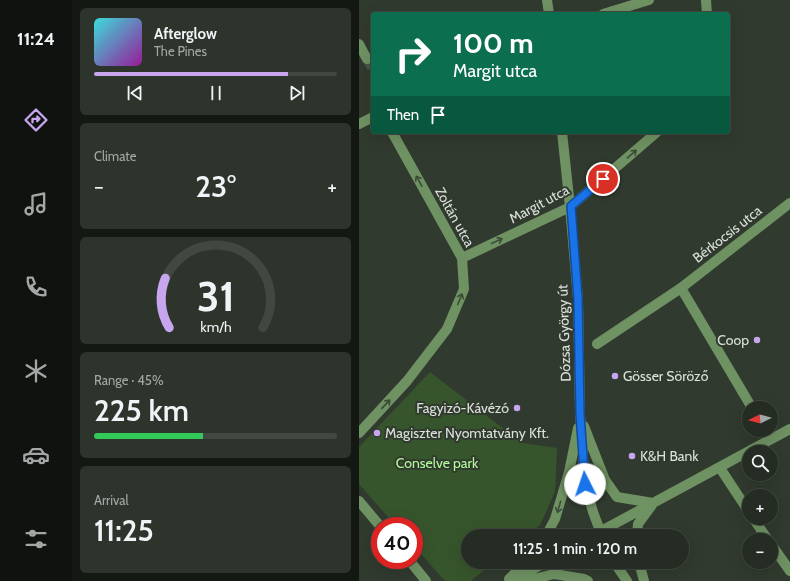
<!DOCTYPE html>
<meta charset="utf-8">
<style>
body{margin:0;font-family:Cabin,sans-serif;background:#2d342b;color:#f1f3f6;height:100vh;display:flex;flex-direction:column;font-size:15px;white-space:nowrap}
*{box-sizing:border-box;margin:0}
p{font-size:13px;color:#a3a7a6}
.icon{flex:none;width:22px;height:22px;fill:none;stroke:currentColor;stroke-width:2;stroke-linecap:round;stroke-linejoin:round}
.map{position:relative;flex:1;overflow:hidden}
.panel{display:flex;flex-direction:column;gap:8px;padding:8px;background:#141813;width:287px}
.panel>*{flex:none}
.banner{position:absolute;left:12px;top:12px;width:359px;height:122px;border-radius:4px;box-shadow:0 4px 16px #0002,0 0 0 1px #424841;background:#0b6e4f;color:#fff;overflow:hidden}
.needle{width:26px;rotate:264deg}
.fabs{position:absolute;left:383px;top:401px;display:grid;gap:8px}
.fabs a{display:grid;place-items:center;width:36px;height:36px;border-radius:50%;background:#252c23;box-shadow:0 4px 16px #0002,0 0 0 1px #424841;font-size:20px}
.speed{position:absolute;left:12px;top:517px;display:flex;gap:8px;font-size:20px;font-weight:700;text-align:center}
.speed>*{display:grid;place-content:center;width:52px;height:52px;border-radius:50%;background:#252c23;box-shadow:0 4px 16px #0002,0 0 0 1px #424841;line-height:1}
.speed .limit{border:6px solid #d22;background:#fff;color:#111}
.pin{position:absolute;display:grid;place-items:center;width:34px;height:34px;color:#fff;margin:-17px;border:2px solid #fff;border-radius:50%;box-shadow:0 1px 4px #0007}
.me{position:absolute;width:44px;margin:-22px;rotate:356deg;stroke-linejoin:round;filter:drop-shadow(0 0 3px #0008)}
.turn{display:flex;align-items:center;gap:14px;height:84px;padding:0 16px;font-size:18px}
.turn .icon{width:52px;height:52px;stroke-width:2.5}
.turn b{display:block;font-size:28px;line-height:34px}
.then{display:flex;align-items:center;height:38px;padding:0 16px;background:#0003;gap:8px;font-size:15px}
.big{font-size:30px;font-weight:600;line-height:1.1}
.panel .widget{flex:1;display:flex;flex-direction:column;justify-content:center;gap:6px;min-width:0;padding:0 14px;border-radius:6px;background:#2d342b}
.panel .dial{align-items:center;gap:0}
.dial svg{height:104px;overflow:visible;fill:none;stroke:#424841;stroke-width:7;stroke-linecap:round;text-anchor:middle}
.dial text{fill:#f1f3f6;stroke:none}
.song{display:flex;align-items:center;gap:12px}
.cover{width:48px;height:48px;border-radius:6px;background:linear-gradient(135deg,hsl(180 70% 55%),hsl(300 70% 35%))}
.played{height:4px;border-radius:2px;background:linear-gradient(90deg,#c7a6ef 80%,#424841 80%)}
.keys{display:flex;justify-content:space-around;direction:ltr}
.heat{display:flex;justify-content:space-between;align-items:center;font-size:22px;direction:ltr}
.charge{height:6px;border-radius:3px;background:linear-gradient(90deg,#34c759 45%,#424841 0)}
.trip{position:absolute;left:102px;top:529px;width:228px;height:40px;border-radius:20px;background:#252c23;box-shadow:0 4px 16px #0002,0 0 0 1px #424841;font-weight:600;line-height:40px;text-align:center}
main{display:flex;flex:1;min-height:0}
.dock{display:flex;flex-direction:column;width:72px;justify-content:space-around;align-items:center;background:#0f120e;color:#a3a7a6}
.dock .icon{width:28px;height:28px}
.dock .active{color:#c7a6ef}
.dock b{font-size:18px;color:#f1f3f6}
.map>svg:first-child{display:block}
.green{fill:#37552c}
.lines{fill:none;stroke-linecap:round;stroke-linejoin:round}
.minor-tunnel{stroke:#4a5348;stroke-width:10;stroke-dasharray:10 5;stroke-linecap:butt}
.minor{stroke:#6f9263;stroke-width:10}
.oneway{stroke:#3d4c39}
.route-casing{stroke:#114b97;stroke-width:10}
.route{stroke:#1a73e8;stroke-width:7}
.poi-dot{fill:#c7a6ef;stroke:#313a2f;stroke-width:1.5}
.labels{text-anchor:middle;stroke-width:4;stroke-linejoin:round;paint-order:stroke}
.street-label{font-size:14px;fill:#dbe0d9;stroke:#313a2f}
.poi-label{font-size:14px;fill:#dbe0d9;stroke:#313a2f;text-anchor:start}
.park-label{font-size:14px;fill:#b2f999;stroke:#313a2f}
</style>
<main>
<nav class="dock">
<b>11:24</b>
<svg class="icon active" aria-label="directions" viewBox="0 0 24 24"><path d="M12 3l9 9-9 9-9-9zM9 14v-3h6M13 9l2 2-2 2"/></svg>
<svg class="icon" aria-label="music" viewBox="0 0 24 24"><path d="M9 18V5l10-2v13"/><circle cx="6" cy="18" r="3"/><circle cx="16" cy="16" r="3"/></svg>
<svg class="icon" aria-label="phone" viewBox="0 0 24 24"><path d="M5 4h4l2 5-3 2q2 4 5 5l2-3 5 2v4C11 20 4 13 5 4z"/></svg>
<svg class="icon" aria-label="climate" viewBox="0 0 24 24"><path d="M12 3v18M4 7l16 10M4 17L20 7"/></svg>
<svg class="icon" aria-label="car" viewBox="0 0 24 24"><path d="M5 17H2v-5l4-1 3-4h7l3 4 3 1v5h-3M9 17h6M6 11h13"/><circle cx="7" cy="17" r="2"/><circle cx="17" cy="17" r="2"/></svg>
<svg class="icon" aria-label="filters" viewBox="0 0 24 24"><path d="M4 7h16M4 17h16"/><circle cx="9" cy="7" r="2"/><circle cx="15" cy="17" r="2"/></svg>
</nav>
<section class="panel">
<div class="widget">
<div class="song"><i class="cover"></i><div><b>Afterglow</b><p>The Pines</p></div></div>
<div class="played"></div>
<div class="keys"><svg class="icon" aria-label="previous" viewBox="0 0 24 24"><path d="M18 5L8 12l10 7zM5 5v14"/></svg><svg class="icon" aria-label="pause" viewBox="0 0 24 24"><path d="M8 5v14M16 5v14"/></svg><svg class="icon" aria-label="next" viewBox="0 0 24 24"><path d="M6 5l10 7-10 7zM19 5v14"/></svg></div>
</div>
<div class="widget"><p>Climate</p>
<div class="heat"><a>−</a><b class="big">23°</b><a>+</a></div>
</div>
<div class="widget dial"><svg viewBox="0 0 100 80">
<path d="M14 69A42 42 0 1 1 86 69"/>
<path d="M14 69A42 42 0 0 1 11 31" stroke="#c7a6ef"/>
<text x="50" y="56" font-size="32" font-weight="700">31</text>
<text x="50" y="72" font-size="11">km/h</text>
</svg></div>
<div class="widget"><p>Range · 45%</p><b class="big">225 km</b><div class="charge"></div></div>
<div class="widget"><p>Arrival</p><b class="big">11:25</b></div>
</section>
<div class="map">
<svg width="431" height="581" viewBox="0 0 431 581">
<rect width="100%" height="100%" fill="#313a2f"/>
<path class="green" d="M71 372 163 443 198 448 196 492 181 525 167 536H109V562H135L112 581H86L55 546V526H37L0 484V447Z"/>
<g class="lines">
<path class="minor-tunnel" d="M8 59 14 69"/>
<path class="minor" d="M188 0 190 14
M347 0 348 14
M244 14 290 0
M0 44 8 59
M0 124 14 117
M203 132 211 207 219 299 221 414 226 484 234 512 243 536
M103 258 211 207 298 132
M322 288 393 408
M238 344 322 288 431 203
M225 426 246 480 258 497 294 503
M0 433 48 381 88 329 105 289 103 258 33 132
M361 468 390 512
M0 501 21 526
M394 518 409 540
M187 536 196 519 210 472 219 428
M233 536 431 429
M278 536 279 524 293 505
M412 544 431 571
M50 560 67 581
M255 562 268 581
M280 562 285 581
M150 579 167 562
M153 581 187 562
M167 581 195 574 225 579 229 581"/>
</g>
<defs><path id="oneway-shaft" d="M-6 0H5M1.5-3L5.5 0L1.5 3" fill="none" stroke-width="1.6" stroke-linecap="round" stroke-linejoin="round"/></defs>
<g class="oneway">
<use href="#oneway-shaft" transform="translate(273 154) rotate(-41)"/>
<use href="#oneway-shaft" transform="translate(60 181) rotate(-119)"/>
<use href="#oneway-shaft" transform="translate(138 241) rotate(-25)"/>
<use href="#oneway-shaft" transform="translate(101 299) rotate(-68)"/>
<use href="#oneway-shaft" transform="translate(27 404) rotate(-47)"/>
<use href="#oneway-shaft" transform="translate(200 507) rotate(106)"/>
</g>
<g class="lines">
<g class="route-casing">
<path id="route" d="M226 484 221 414 219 299 212 206 244 179"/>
</g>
<use href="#route" class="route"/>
</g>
<g class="poi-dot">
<circle cx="398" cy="340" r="4"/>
<circle cx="256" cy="376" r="4"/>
<circle cx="158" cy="408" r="4"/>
<circle cx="18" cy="433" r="4"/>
<circle cx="273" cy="456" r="4"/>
</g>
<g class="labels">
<g class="street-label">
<text transform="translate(180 204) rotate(-28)" y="5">Margit utca</text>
<text transform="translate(96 217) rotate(61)" y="5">Zoltán utca</text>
<text transform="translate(368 234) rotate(-38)" y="5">Bérkocsis utca</text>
<text transform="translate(205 333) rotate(-92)" y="5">Dózsa György út</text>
</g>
<g class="poi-label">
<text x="390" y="345" text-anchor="end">Coop</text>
<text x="264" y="381">Gösser Söröző</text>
<text x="150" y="413" text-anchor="end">Fagyizó-Kávézó</text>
<text x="26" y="438">Magiszter Nyomtatvány Kft.</text>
<text x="281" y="461">K&amp;H Bank</text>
</g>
<g class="park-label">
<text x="78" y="468">Conselve park</text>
</g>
</g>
</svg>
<div class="fabs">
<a><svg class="needle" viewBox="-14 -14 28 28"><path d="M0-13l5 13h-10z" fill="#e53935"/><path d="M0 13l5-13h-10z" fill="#a3a7a6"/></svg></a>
<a><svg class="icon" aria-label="search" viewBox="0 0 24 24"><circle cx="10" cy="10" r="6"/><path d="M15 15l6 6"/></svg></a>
<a>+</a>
<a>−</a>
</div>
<div class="speed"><div class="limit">40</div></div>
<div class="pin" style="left:244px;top:179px;background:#d93025"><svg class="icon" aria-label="arrive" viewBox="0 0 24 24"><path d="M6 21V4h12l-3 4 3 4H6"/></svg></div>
<svg class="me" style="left:226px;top:484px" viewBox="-20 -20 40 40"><circle r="19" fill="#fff"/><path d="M0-13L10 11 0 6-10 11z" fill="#1a73e8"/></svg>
<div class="trip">11:25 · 1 min · 120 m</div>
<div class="banner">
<div class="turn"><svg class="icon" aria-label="right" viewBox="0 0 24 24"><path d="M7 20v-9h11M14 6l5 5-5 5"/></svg><div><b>100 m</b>Margit utca</div></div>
<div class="then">Then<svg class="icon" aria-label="arrive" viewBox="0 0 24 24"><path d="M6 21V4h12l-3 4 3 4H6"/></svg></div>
</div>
</div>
</main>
